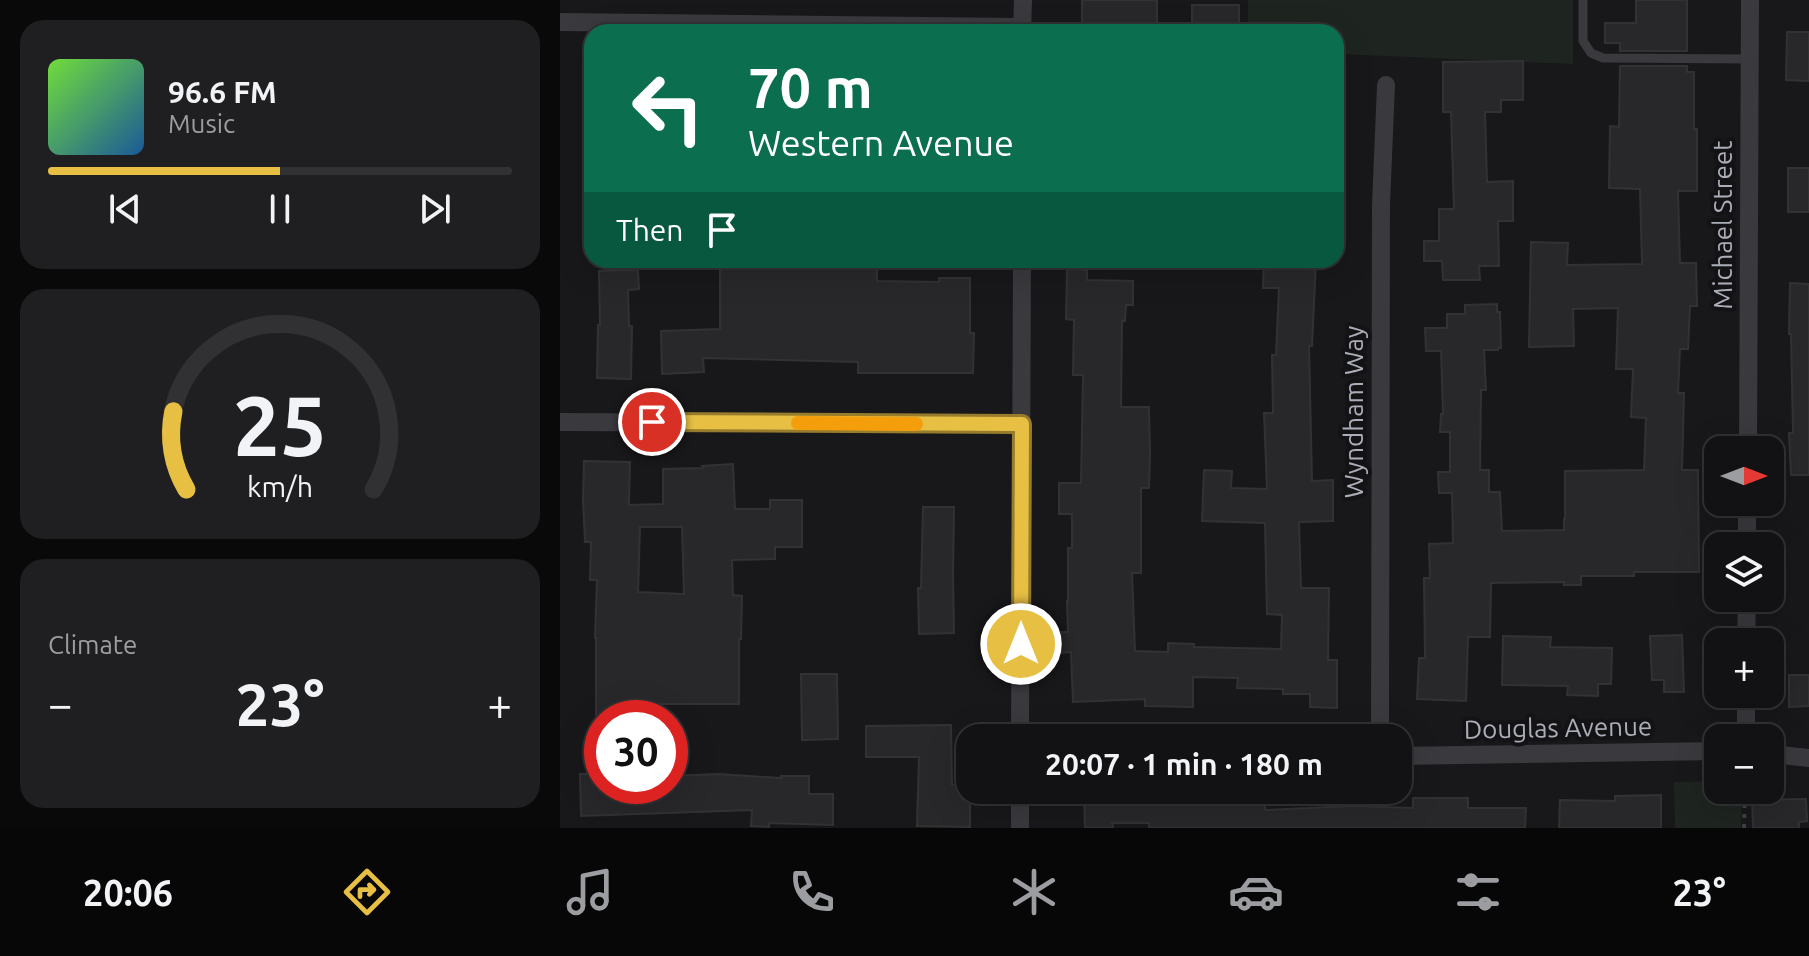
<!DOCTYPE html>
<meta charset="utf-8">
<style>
body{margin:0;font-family:Ubuntu,sans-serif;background:#1f1f21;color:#f1f3f6;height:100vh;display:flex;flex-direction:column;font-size:30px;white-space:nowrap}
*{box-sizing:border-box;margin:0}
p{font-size:26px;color:#9c9da0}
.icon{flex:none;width:44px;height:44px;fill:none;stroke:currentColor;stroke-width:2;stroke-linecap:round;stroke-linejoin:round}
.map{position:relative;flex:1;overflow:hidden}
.details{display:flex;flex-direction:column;gap:20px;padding:20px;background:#0a090a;width:560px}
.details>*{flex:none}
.top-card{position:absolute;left:24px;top:24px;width:760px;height:244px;border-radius:24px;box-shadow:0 8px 32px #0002,0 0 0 2px #313133;background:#0b6e4f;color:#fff;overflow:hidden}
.needle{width:52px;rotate:90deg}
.buttons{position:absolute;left:1144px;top:436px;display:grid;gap:16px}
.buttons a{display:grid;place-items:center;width:80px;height:80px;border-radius:16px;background:#121113;box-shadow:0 8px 32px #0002,0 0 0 2px #313133;font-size:40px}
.speed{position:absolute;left:24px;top:700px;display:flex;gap:16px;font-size:40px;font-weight:700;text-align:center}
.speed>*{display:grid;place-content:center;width:104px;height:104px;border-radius:50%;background:#121113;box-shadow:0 8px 32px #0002,0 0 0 2px #313133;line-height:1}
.speed .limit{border:12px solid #d22;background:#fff;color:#111}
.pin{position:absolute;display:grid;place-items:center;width:68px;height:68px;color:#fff;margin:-34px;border:4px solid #fff;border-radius:50%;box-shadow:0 2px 8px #0007}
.me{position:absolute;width:88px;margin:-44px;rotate:0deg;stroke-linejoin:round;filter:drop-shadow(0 0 6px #0008)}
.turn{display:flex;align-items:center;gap:28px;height:168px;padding:0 32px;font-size:36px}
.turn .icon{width:104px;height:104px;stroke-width:2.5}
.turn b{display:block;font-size:56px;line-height:68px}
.then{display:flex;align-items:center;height:76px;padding:0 32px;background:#0003;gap:16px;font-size:30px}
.big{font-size:60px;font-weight:700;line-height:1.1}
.details .widget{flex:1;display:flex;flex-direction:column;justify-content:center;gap:12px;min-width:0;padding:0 28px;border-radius:24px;background:#1f1f21}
.details .dial{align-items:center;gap:0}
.dial svg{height:208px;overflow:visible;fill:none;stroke:#313133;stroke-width:7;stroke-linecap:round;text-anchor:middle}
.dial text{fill:#f1f3f6;stroke:none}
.song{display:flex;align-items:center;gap:24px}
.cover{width:96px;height:96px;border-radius:12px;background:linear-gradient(135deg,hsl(100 70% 55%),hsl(210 70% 35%))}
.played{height:8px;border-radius:4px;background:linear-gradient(90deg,#e6bf43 50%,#313133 50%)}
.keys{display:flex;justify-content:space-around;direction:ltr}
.heat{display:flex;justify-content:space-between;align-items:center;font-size:44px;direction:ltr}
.trip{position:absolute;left:396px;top:724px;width:456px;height:80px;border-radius:24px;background:#121113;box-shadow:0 8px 32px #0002,0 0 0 2px #313133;font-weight:700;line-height:80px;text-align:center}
.tabs{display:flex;height:128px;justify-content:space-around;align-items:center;background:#070708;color:#9c9da0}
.tabs .icon{width:56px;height:56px}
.tabs .on{color:#e6bf43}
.tabs b{font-size:36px;color:#f1f3f6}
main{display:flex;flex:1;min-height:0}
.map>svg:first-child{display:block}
.green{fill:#1e241f}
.building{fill:#28282a;stroke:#323235;stroke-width:2;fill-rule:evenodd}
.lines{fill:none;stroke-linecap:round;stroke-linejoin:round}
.path{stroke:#3f4045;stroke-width:4;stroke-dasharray:4 6;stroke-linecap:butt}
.lane{stroke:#39393e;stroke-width:9}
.street{stroke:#39393e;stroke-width:18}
.route-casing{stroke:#967c2c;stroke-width:20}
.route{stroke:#e6bf43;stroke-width:14}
.slow{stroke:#f59e0b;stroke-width:14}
.labels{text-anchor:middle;stroke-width:8;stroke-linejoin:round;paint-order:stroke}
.street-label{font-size:26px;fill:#abadb8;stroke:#131214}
</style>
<main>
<section class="details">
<div class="widget">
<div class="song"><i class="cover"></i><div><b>96.6 FM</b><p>Music</p></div></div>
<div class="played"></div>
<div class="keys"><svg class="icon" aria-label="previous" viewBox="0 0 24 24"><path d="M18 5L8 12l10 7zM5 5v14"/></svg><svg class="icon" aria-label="pause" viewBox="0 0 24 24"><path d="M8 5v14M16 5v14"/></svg><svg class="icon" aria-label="next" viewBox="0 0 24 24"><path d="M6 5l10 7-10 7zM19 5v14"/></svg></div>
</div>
<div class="widget dial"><svg viewBox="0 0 100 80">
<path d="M14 69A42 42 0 1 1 86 69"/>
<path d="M14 69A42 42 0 0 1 9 39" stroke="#e6bf43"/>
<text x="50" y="56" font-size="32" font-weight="700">25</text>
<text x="50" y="72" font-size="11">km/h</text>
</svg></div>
<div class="widget"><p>Climate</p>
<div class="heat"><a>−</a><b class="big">23°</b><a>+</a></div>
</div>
</section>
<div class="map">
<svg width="1249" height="828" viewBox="0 0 1249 828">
<rect width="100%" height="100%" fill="#181719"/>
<path class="green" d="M688 0H1013V64L776 54V32H688Z
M1158 781V790H1182L1181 828H1115L1114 782Z"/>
<path class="building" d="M522 0H597V32H522Z
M1076 0H1127V51H1060V43H1045V23H1076Z
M632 5H679V32H632Z
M1227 32H1249V81L1226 80Z
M963 61V100H941V112H925L927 182 953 181V221H938L939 266H919L920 280H883L882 261H864V241H879V209H894L891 112H883V62Z
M1060 66H1127V72H1134V129H1137V191H1118L1120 263H1136L1137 306H1130L1128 349H1120L1118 393H1124L1122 470H1138L1139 572H1074V576H1021V585H1004V582L931 583 930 637H908L906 701 857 699 859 658H865L864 578H870L869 544 893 543 892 493H879L878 472H890V432H880L881 414H883L881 351H866L865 328H887V314H905V305L937 304V312H940L941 348H938V350H924L926 390H921L920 470H929V492H940L942 531 1004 530V519H1005V471L1084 470 1086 418 1071 417 1073 369H1056L1058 308 1013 309 1014 346 969 347 971 242 1008 243 1007 265 1082 264 1080 189 1049 188 1050 126 1059 127Z
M1228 168H1249V212H1228Z
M160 260H277V267L317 268V281L379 282V278H410V333H414L413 373H298V362L143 358 144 372 102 374 101 331 160 329Z
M704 260H756L752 346H749L752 481 773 480V521L739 522 741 588H769L768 660H777V708L750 707V694H723V689L677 688 678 678 633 677V707L585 706V699L513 702 511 652 501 653V632H508L507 601H508V548H512V514H499V483H521L523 375H513L514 320 506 319 507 269 527 270V280L573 281V305H566L565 321H562L561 407H589L590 453 589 488H581V573H572L575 651 608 652V643L634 644V647L721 649 722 615 707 614 705 523 642 521 644 470 672 471 671 488 707 489 704 413H713L712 355H716L719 288H703Z
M78 270 79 289 68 290 69 326H72L71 379 37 378 38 325H40L39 271Z
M1230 283 1249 284V475H1231L1229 433H1233L1231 334H1229Z
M24 461 70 462 69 505 103 504V469L143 468 142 466 173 464 175 509H210V500H242V547H215V559L172 560 173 595 182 596 181 639H179V704H72V709H67V718H36V638H35L37 580H30L31 542H25L23 500ZM80 527H122L124 594 78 592Z
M363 507H394L393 575 394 633 359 634 358 588H361Z
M1122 635 1124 692H1104V680H1092L1090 636Z
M943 636 991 637 990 647 1052 648 1051 684H1038V696L1007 695 1008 686 942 685Z
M241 674H277L278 739 242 740Z
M1229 675H1249V706L1229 707Z
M391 725 392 785 410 786V827L357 826 359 757H306V726Z
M20 774H42V786H110V776L158 774 221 778V776H249V794H273V825L209 823V827L191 826 192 810 21 816Z
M1101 795V828H999L1000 800 1055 801V796Z
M524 797 654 799V797H705V810L794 806 853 808V798H908V808H966L965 828H589V823H552L553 828H525Z
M1246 799 1247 821 1239 822V828H1193L1192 800Z"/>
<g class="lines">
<path class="path" d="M1184 828 1185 790"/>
<path class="lane" d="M1023 0V41L1031 53 1043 58 1190 59"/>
<path class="street" d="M0 22 462 27
M462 32 463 0
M0 422 462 424
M1188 450 1190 0
M1187 546V502
M1186 642 1187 598
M460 738 462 260
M820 738 821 205 826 85
M1186 738V694
M1210 754 1249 758
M838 756 1158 751
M460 828V790"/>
</g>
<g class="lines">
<g class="route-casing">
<path id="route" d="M92 422 462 424 461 644"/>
</g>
<use href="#route" class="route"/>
<path class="slow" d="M238 423 356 424"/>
</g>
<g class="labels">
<g class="street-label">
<text transform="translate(1163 225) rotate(-90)" y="9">Michael Street</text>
<text transform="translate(794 412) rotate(-90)" y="9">Wyndham Way</text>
<text transform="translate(998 728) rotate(-1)" y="9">Douglas Avenue</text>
</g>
</g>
</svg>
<div class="buttons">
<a><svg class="needle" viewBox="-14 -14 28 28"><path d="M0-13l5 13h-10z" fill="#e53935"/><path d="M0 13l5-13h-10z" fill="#9c9da0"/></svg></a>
<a><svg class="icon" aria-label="layers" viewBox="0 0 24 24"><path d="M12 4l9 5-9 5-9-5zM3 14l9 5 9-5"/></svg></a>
<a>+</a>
<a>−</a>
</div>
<div class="speed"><div class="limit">30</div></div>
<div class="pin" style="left:92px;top:422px;background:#d93025"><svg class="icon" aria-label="arrive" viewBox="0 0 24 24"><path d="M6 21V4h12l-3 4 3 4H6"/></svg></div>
<svg class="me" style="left:461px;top:644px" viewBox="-20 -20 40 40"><circle r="17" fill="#e6bf43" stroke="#fff" stroke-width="3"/><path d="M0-11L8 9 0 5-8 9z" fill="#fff"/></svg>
<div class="trip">20:07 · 1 min · 180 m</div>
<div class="top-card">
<div class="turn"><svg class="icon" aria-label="left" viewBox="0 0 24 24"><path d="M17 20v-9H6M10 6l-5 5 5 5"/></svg><div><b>70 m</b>Western Avenue</div></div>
<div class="then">Then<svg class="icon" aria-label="arrive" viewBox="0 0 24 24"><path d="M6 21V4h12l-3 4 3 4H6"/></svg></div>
</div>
</div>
</main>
<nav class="tabs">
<b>20:06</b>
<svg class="icon on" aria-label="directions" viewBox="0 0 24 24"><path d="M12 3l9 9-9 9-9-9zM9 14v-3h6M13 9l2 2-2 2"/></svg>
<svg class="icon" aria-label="music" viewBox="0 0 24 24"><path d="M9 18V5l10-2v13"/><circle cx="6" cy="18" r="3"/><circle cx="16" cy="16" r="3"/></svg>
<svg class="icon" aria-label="phone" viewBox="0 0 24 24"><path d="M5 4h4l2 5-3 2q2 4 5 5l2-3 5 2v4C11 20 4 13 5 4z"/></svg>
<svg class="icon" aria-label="climate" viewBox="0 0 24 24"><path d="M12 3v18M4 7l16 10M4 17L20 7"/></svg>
<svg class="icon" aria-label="car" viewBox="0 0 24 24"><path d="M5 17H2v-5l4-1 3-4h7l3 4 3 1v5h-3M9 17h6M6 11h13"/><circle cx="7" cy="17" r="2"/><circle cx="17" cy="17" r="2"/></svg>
<svg class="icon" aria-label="filters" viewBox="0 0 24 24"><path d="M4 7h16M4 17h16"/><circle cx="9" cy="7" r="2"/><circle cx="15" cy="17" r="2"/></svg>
<b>23°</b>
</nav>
